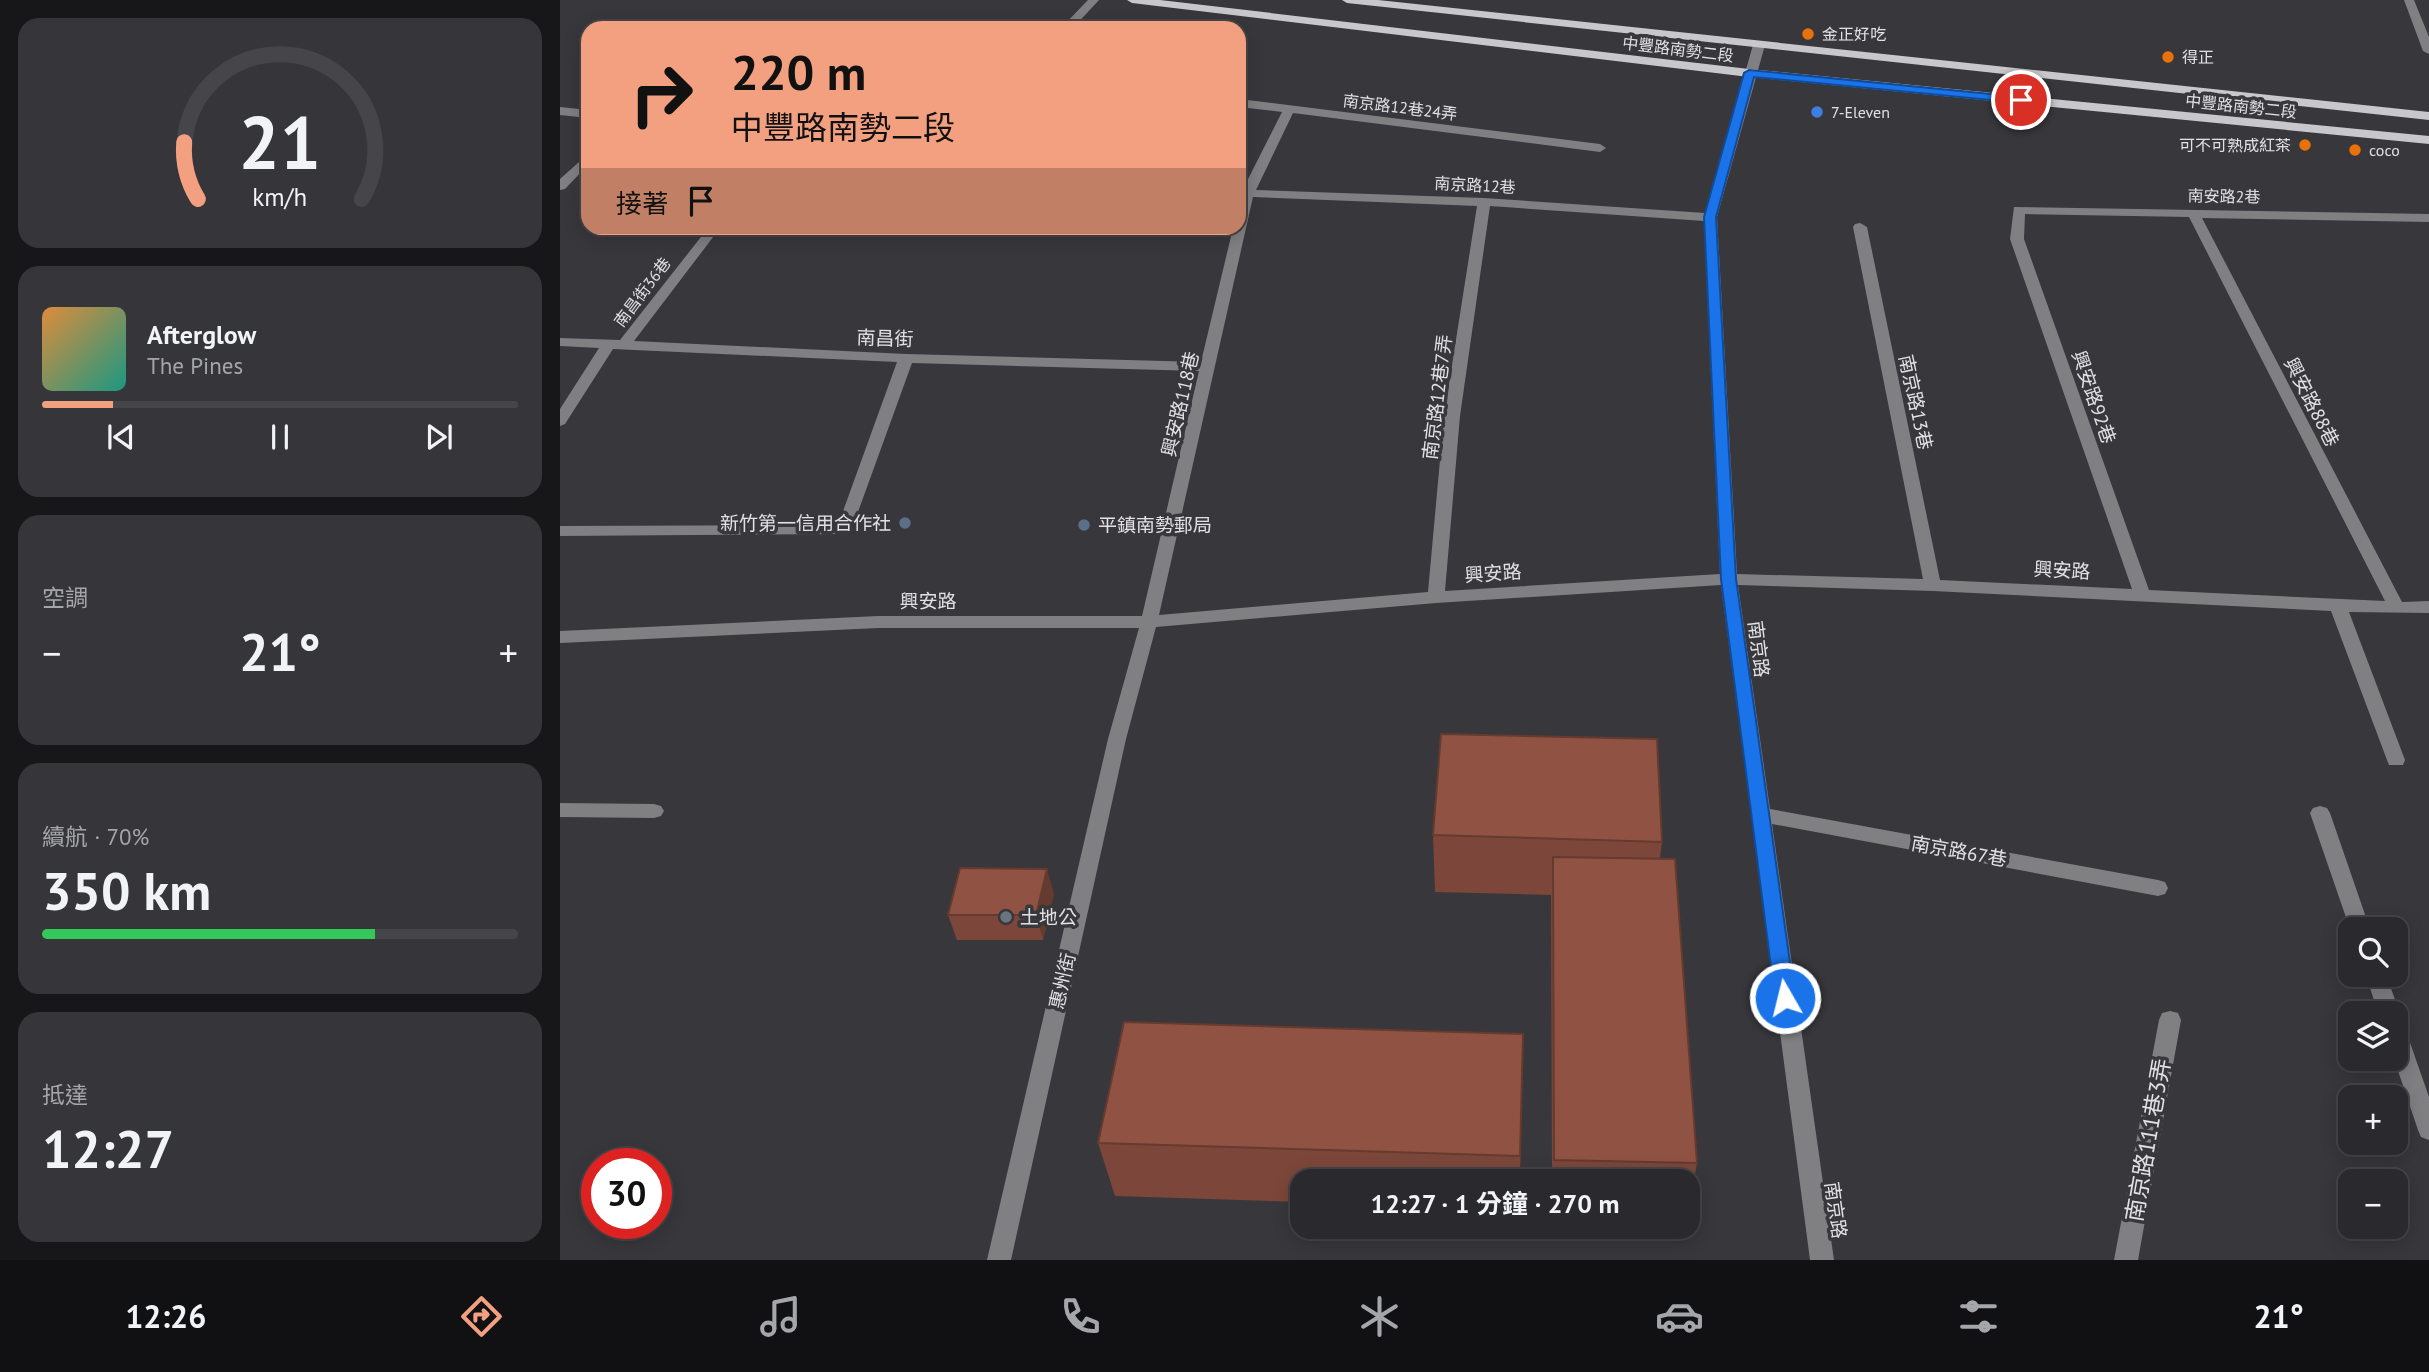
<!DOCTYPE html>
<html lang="zh-TW">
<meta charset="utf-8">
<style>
body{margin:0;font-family:"PT Sans","Noto Sans TC",sans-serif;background:#363539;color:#f1f3f6;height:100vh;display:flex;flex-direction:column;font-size:26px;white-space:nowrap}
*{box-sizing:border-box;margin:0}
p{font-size:23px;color:#a5a6aa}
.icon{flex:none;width:38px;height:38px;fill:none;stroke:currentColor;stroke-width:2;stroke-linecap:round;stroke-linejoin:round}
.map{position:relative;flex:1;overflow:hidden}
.panel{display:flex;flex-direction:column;gap:18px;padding:18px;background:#171719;width:560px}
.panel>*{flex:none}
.guide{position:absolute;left:21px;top:21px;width:665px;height:214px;border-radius:21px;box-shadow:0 4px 18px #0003,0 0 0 2px #464549;background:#f2a07f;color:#111;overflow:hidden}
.fabs{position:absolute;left:1778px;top:917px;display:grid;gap:14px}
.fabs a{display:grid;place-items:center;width:70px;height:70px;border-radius:14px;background:#2a292d;box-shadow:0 4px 18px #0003,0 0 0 2px #464549;font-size:35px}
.speed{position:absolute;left:21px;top:1148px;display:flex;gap:14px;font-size:35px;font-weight:700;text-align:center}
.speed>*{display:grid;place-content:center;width:91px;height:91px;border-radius:50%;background:#2a292d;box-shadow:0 4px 18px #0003,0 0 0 2px #464549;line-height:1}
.speed .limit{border:10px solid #d22;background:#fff;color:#111}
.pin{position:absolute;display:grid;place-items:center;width:60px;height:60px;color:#fff;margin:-30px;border:4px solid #fff;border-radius:50%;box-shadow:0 2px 7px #0007}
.me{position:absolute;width:77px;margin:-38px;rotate:352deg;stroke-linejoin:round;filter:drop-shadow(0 0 5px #0008)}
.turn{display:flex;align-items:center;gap:24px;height:147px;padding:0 35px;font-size:32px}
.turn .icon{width:91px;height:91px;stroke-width:2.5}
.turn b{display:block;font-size:49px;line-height:60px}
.then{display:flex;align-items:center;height:66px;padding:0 35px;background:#0003;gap:14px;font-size:26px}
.big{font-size:52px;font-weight:700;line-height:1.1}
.panel .tile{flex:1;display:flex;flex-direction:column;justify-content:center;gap:10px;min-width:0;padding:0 24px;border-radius:21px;background:#363539}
.panel .dial{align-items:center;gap:0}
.dial svg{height:182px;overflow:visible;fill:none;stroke:#464549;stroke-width:7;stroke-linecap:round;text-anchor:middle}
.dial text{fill:#f1f3f6;stroke:none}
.song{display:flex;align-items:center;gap:21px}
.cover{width:84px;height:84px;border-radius:10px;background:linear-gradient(135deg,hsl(30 70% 55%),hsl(170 70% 35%))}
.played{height:7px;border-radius:4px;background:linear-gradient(90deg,#f2a07f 15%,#464549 15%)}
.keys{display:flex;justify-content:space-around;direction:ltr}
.heat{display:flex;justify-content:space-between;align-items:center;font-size:38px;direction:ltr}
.charge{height:10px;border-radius:5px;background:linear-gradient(90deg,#34c759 70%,#464549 0)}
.trip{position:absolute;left:730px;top:1169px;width:410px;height:70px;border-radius:21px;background:#2a292d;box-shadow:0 4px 18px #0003,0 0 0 2px #464549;font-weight:700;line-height:70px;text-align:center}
.dock{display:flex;height:112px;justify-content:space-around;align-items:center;background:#111012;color:#a5a6aa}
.dock .icon{width:49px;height:49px}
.dock .current{color:#f2a07f}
.dock b{font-size:32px;color:#f1f3f6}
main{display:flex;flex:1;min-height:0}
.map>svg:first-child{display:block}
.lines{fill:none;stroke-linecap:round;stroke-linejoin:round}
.minor{fill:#807f82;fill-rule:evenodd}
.major{fill:#c8c7cc;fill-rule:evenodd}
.wall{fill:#7c473a}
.shaded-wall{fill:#653a2f}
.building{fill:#905343;stroke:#653a2f;stroke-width:2}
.route{fill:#1a73e8;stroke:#114b97;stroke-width:2}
.food-dot{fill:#e8710a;stroke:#38373c;stroke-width:2.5}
.shop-dot{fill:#3f7fe0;stroke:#38373c;stroke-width:2.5}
.service-dot{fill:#5c6f8a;stroke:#38373c;stroke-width:2.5}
.worship-dot{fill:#6b7280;stroke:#38373c;stroke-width:2.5}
.labels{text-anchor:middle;stroke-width:7;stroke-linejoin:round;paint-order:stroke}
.far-poi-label{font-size:16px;fill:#e1e0e3;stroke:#38373c;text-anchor:start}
.far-street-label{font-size:16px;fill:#e1e0e3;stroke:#38373c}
.street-label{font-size:19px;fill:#e1e0e3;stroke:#38373c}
.poi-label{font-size:19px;fill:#e1e0e3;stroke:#38373c;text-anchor:start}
.near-street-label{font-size:23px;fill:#e1e0e3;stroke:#38373c}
</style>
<main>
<section class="panel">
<div class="tile dial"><svg viewBox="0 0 100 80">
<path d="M14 69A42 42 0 1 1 86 69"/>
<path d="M14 69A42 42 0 0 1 8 44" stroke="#f2a07f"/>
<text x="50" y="56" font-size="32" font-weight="700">21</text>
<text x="50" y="72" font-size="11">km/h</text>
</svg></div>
<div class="tile">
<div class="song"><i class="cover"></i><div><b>Afterglow</b><p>The Pines</p></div></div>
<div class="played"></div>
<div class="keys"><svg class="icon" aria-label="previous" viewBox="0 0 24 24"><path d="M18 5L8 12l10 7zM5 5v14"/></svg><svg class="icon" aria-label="pause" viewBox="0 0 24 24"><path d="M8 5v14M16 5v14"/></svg><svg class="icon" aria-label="next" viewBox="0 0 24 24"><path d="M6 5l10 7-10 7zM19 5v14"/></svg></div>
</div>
<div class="tile"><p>空調</p>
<div class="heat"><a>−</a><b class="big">21°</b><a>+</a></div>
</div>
<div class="tile"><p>續航 · 70%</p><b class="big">350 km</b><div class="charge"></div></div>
<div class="tile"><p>抵達</p><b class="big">12:27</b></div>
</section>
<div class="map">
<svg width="1869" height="1260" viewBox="0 0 1869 1260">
<rect width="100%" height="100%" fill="#38373c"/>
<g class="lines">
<path class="minor" d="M528 0H539L513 28H501Z
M1844 0H1854L1869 37V54L1863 51Z
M1199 42 1205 45 1157 217 1177 574 1363 579 1293 227 1295 224 1300 223 1307 227 1380 580 1572 589 1450 239 1454 207 1869 214V222L1642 218 1842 602 1869 601V613L1789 612 1845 760 1843 765H1829L1827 760 1771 611 1373 591 1178 585 1210 809 1598 880 1605 882 1608 888 1605 894 1598 896 1212 824 1274 1260H1250L1161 585 876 603 596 627 566 739 451 1260H427L548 739 579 628H318L0 643V631L318 616H582L639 371 352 363 290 534 0 536V526L278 525 337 362 53 349 5 424 0 426V409L39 348 0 346V338L60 340 148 228H160L74 341 346 354 641 362 673 228H679V189H683L722 112 679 107V99L1040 144 1046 148 1040 152 733 113 696 190 924 198 1145 213 1193 45ZM693 197 917 206 884 416 868 592 599 615ZM930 206 1144 221 1160 574 885 591 900 416ZM1465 214 1629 217 1825 601 1589 590 1464 239Z
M0 107 28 110V118L0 115Z
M28 154V165L5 189 0 190V179Z
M0 803 94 804 101 806 104 811 101 816 94 818 0 817Z
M1760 806 1767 808 1770 813 1810 929H1790L1750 813 1753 808Z
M1806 975H1826L1840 1013 1837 1019 1836 1013H1818Z
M1610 1011 1618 1013 1621 1020 1578 1260H1554L1599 1020 1602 1013Z
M1836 1025 1844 1027 1847 1034 1869 1097V1140L1861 1137 1858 1130 1834 1059H1836Z"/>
<path class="major" d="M567 0H600L1189 69 1869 136V144L1189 77 572 3Z
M782 0H818L1869 112V120L787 3Z"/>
</g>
<path class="wall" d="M873 835 1102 842 1100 858 1137 1163 1128 1215H1127V1181H992L991 895 875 892Z
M494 894 483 940H397L388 915Z
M963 1034 960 1181H742V1202L555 1196 538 1143Z"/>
<path class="shaded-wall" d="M487 869 494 894 483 940 476 915Z"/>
<path class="building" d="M881 734 1097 739 1102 842 873 835Z
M993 857 1115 859 1137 1163 994 1160Z
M400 868 487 869 476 915H388Z
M564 1022 963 1034 960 1156 538 1143Z"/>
<path class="route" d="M1189 70 1461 97 1467 100 1461 103 1194 77 1156 217 1176 579 1235 998 1232 1004 1225 1006 1218 1004 1215 998 1161 579 1144 217 1184 73Z"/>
<g class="food-dot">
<circle cx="1248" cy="34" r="7"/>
<circle cx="1608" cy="57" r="7"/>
<circle cx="1745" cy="145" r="7"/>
<circle cx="1795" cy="150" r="7"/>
</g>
<circle class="shop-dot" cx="1257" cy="112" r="7"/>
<g class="service-dot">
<circle cx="345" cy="523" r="7"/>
<circle cx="524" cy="525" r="7"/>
</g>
<circle class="worship-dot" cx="446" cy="917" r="7"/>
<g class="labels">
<g class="far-poi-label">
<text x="1262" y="40">金正好吃</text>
<text x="1622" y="63">得正</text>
<text x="1271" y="118">7-Eleven</text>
<text x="1731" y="151" text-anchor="end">可不可熟成紅茶</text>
<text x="1809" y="156">coco</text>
</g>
<g class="far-street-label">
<text transform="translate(1118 49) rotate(7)" y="6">中豐路南勢二段</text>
<text transform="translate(1681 106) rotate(6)" y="6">中豐路南勢二段</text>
<text transform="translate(840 107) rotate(7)" y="6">南京路12巷24弄</text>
<text transform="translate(915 185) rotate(3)" y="6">南京路12巷</text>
<text transform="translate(1664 196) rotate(1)" y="6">南安路2巷</text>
<text transform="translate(82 292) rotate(-53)" y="6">南昌街36巷</text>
</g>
<g class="street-label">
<text transform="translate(325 338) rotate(2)" y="7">南昌街</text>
<text transform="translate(877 397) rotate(-83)" y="7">南京路12巷7弄</text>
<text transform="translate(1534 397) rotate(71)" y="7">興安路92巷</text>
<text transform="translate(1356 402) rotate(78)" y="7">南京路13巷</text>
<text transform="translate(1752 402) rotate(63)" y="7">興安路88巷</text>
<text transform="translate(620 404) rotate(-77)" y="7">興安路118巷</text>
<text transform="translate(1502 570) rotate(3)" y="7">興安路</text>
<text transform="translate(933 573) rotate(-4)" y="7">興安路</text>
<text x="368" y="608">興安路</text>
<text transform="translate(1199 649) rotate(83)" y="7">南京路</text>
<text transform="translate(1399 851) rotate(10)" y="7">南京路67巷</text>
<text transform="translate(502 981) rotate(-77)" y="7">惠州街</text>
<text transform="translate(1276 1210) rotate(82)" y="7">南京路</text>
</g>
<g class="poi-label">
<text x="331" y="530" text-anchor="end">新竹第一信用合作社</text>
<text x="538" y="532">平鎮南勢郵局</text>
<text x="460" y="924">土地公</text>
</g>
<g class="near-street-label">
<text transform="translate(1588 1140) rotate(-80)" y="8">南京路111巷3弄</text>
</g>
</g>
</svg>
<div class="fabs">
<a><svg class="icon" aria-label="search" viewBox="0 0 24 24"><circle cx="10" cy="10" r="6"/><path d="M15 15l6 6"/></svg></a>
<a><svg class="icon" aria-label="layers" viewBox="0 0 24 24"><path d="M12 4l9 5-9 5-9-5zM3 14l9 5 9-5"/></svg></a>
<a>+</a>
<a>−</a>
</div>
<div class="speed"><div class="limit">30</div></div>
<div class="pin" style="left:1461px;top:100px;background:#d93025"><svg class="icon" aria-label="arrive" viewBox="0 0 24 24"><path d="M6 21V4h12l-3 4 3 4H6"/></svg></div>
<svg class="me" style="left:1225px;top:998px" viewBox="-20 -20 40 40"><circle r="17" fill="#1a73e8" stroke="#fff" stroke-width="3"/><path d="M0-11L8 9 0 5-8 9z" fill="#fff"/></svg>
<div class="trip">12:27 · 1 分鐘 · 270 m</div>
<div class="guide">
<div class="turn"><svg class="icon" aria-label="right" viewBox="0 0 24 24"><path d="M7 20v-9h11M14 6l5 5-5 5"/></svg><div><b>220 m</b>中豐路南勢二段</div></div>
<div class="then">接著<svg class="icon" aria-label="arrive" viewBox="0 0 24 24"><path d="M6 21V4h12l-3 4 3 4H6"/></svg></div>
</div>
</div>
</main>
<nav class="dock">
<b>12:26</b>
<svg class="icon current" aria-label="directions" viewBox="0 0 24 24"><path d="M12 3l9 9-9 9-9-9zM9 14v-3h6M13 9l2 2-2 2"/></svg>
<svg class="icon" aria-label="music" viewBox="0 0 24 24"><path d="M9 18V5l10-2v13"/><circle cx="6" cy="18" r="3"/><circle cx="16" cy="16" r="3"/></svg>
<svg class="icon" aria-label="phone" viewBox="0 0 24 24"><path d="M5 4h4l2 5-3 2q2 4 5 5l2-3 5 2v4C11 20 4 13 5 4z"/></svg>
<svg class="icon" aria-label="climate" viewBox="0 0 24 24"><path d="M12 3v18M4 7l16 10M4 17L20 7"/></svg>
<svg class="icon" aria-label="car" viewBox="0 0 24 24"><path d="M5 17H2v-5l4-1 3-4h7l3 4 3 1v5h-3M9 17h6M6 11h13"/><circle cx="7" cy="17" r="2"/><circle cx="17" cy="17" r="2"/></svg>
<svg class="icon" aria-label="filters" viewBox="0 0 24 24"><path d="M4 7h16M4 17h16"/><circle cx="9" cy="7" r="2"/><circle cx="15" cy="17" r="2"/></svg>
<b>21°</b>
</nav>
